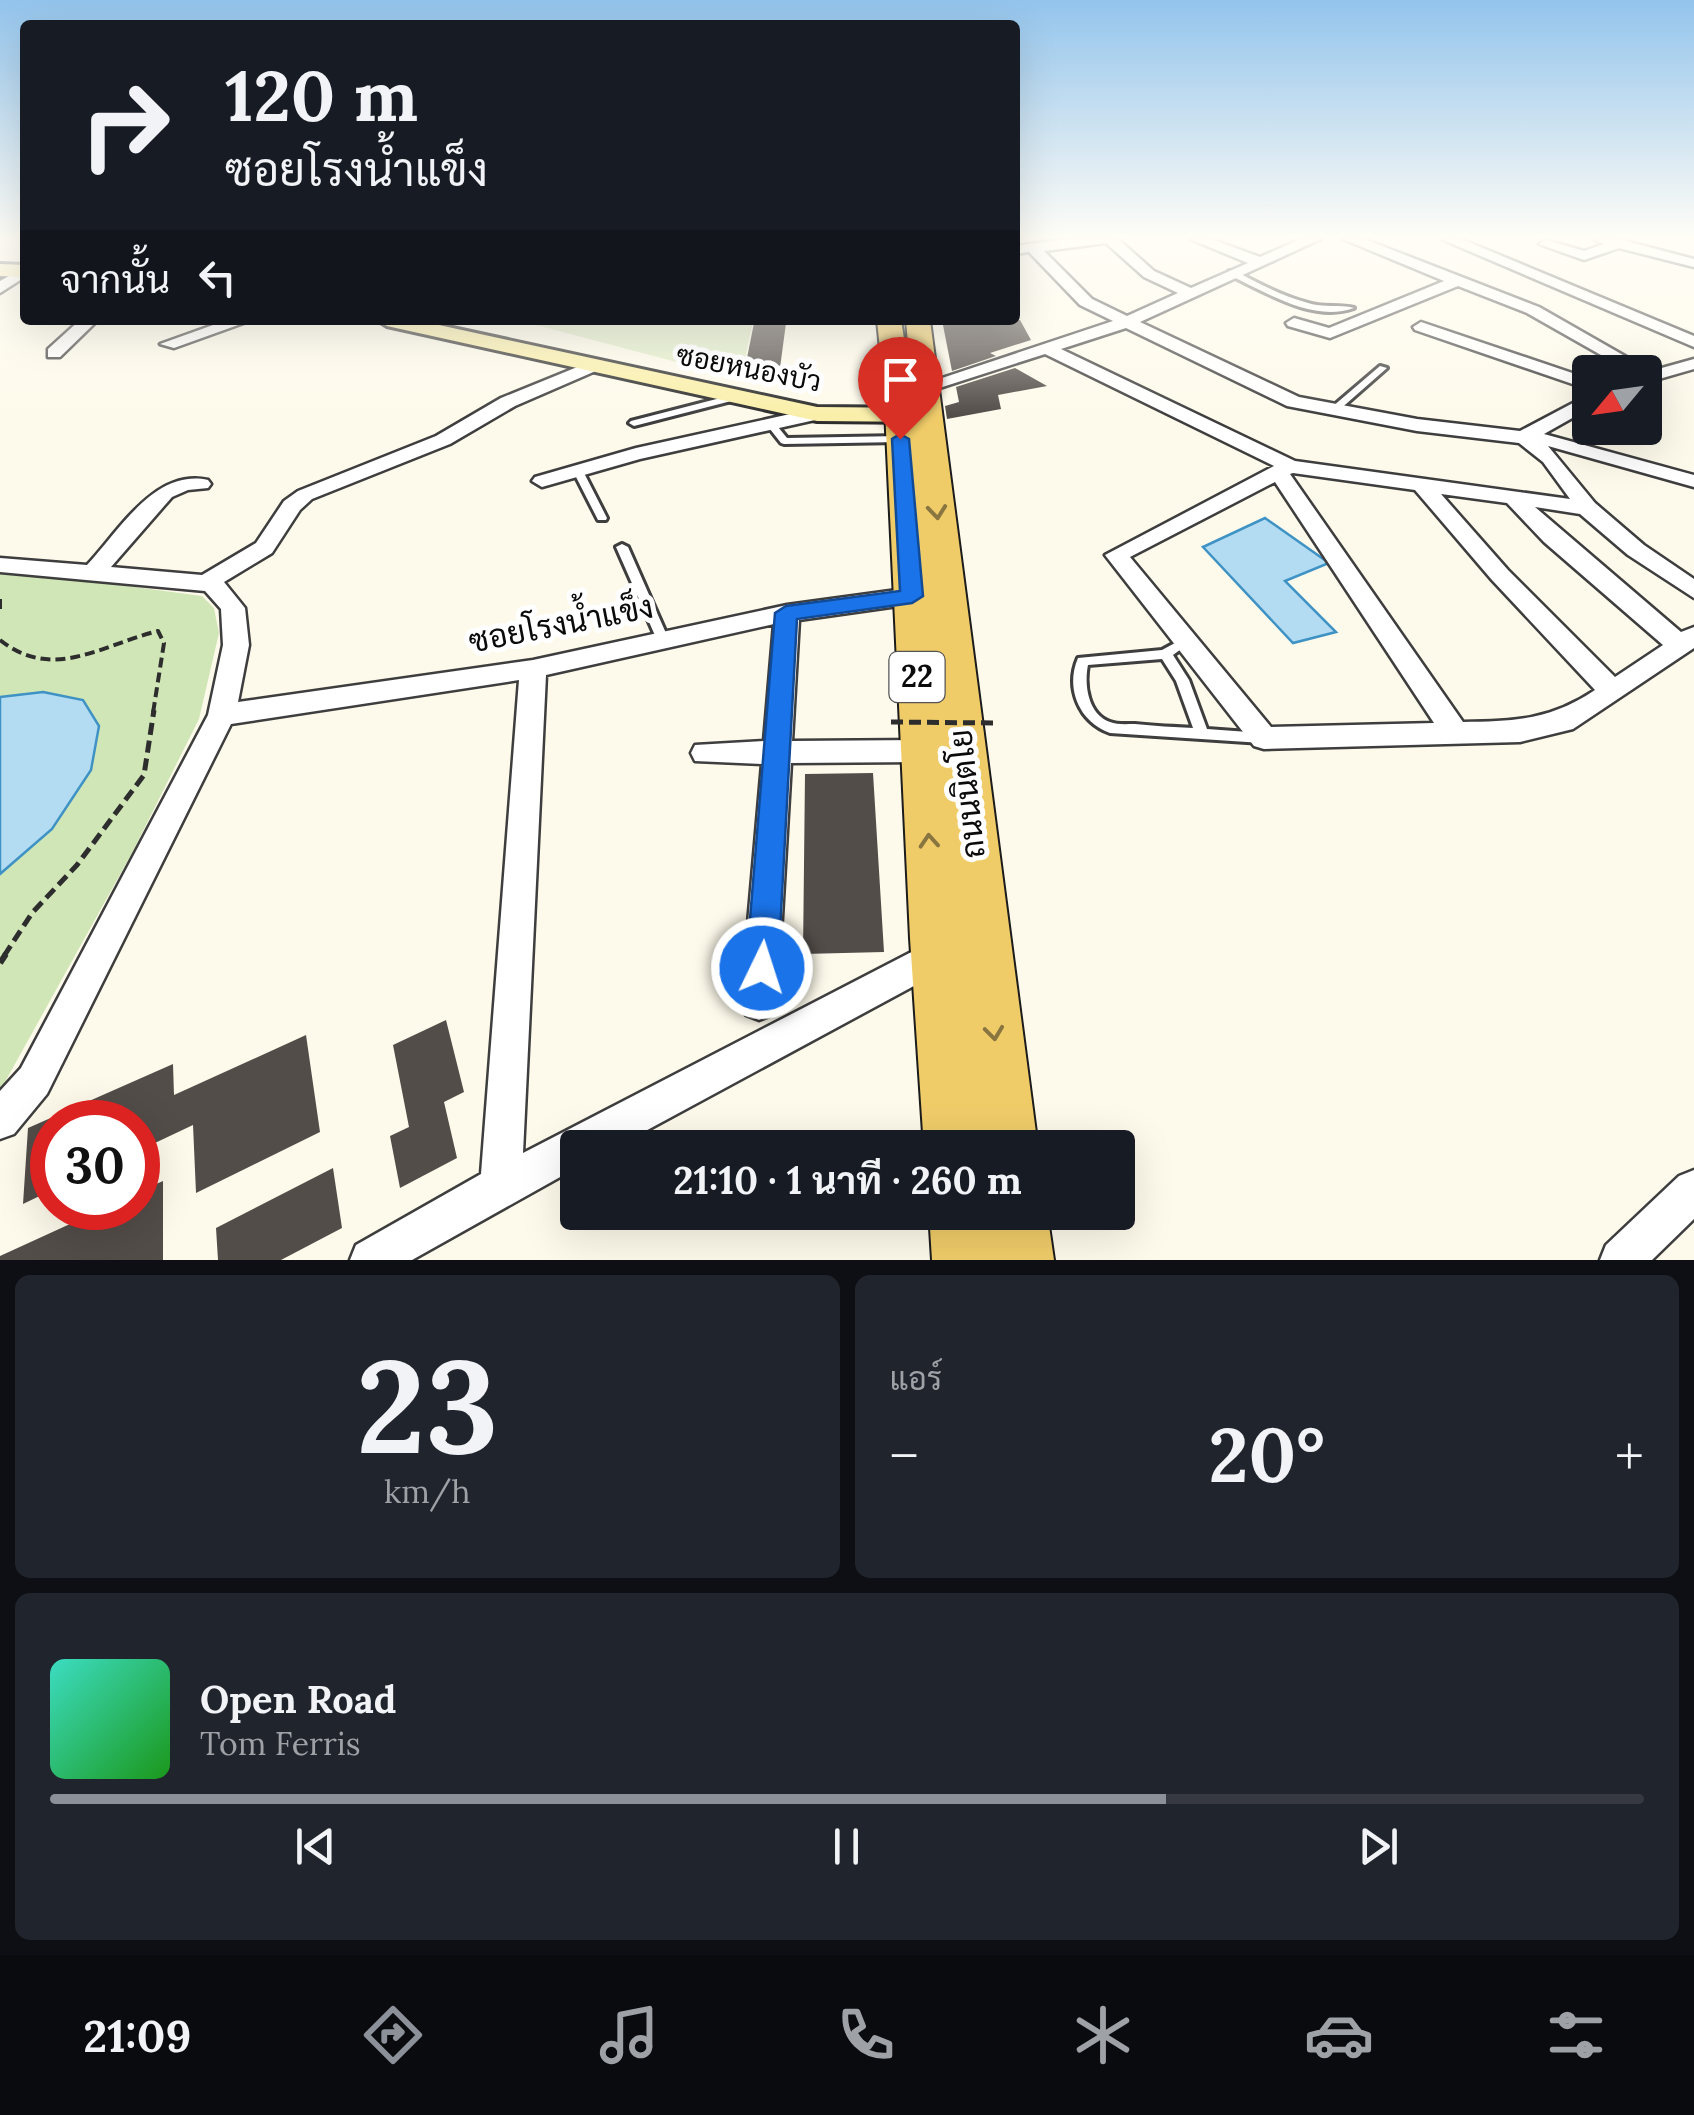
<!DOCTYPE html>
<html lang="th">
<meta charset="utf-8">
<style>
body{margin:0;font-family:Lora,Sarabun,serif;background:#20242c;color:#f1f3f6;height:100vh;display:flex;flex-direction:column;font-size:38px;white-space:nowrap}
*{box-sizing:border-box;margin:0}
p{font-size:32px;color:#9ea1a6}
.icon{flex:none;width:55px;height:55px;fill:none;stroke:currentColor;stroke-width:2;stroke-linecap:round;stroke-linejoin:round}
.map{position:relative;height:1260px;overflow:hidden}
.sheet{display:flex;flex-direction:column;gap:15px;padding:15px;background:#0d0f14;flex:1}
.sheet>*{flex:none}
.hud{position:absolute;left:20px;top:20px;width:1000px;height:305px;border-radius:10px;box-shadow:0 10px 40px #0002;background:#171b24;color:#f1f3f6;overflow:hidden}
.needle{width:65px;rotate:241deg}
.fabs{position:absolute;left:1572px;top:355px;display:grid;gap:20px}
.fabs a{display:grid;place-items:center;width:90px;height:90px;border-radius:10px;background:#171b24;box-shadow:0 10px 40px #0002;font-size:50px}
.speed{position:absolute;left:30px;top:1100px;display:flex;gap:20px;font-size:50px;font-weight:700;text-align:center}
.speed>*{display:grid;place-content:center;width:130px;height:130px;border-radius:50%;background:#171b24;box-shadow:0 10px 40px #0002;line-height:1}
.speed .limit{border:15px solid #d22;background:#fff;color:#111}
.pin{position:absolute;display:grid;place-items:center;width:85px;height:85px;color:#fff;margin:-102px -42px;border-radius:50% 50% 50% 0;rotate:-45deg;box-shadow:0 0 10px #0007}
.pin .icon{rotate:45deg}
.me{position:absolute;width:110px;margin:-55px;rotate:4deg;stroke-linejoin:round;filter:drop-shadow(0 0 8px #0008)}
.turn{display:flex;align-items:center;gap:35px;height:210px;padding:0 40px;font-size:45px}
.turn .icon{width:130px;height:130px;stroke-width:2.5}
.turn b{display:block;font-size:70px;line-height:85px}
.then{display:flex;align-items:center;height:95px;padding:0 40px;background:#0003;gap:20px;font-size:38px}
.big{font-size:75px;font-weight:700;line-height:1.1}
.sheet .tile{flex:1;display:flex;flex-direction:column;justify-content:center;gap:15px;min-width:0;padding:0 35px;border-radius:15px;background:#20242c}
.sheet .dial{align-items:center;gap:0}
.dial b{font-size:130px;line-height:1}
.song{display:flex;align-items:center;gap:30px}
.cover{width:120px;height:120px;border-radius:15px;background:linear-gradient(135deg,hsl(170 70% 55%),hsl(120 70% 35%))}
.played{height:10px;border-radius:5px;background:linear-gradient(90deg,#8c9099 70%,#363941 70%)}
.keys{display:flex;justify-content:space-around;direction:ltr}
.heat{display:flex;justify-content:space-between;align-items:center;font-size:55px;direction:ltr}
.sheet .tiles{flex:1;display:grid;gap:15px;grid-template-columns:1fr 1fr}
.tile:last-child{grid-column:span 2}
.trip{position:absolute;left:560px;top:1130px;width:575px;height:100px;border-radius:10px;background:#171b24;box-shadow:0 10px 40px #0002;font-weight:700;line-height:100px;text-align:center}
.dock{display:flex;height:160px;justify-content:space-around;align-items:center;background:#090b0e;color:#9ea1a6}
.dock .icon{width:70px;height:70px}
.dock .selected{color:#8c9099}
.dock b{font-size:45px;color:#f1f3f6}
.map>svg:first-child{display:block}
.green{fill:#d0e6b7}
.pitch{fill:#e1edc9}
.water{fill:#b3dcf2;stroke:#3f92c4;stroke-width:2.5}
.building{fill:#534d49}
.lines{fill:none;stroke-linecap:round;stroke-linejoin:round}
.lane-casing{stroke:#3e3e3e;stroke-width:6}
.street-casing{stroke:#3e3e3e;stroke-width:5}
.secondary-casing{stroke:#2d2d2d;stroke-width:6}
.primary-casing{stroke:#1c1c1c;stroke-width:4}
.path-far2{stroke:#2d2d2d;stroke-width:4;stroke-dasharray:10 5;stroke-linecap:butt}
.path-far1{stroke:#2d2d2d;stroke-width:5;stroke-dasharray:12 6;stroke-linecap:butt}
.path{stroke:#2d2d2d;stroke-width:6;stroke-dasharray:15 8;stroke-linecap:butt}
.lane{fill:#fff;fill-rule:evenodd}
.street{fill:#fff;fill-rule:evenodd}
.secondary{fill:#faefaa;fill-rule:evenodd}
.primary{fill:#f0cc69;fill-rule:evenodd}
.path-bridge{stroke:#2d2d2d;stroke-width:5;stroke-dasharray:12 6;stroke-linecap:butt}
.oneway{stroke:#89753f}
.route{fill:#1a73e8;stroke:#114b97;stroke-width:2.5}
.labels{text-anchor:middle;stroke-width:10;stroke-linejoin:round;paint-order:stroke}
.far-street-label{font-size:28px;fill:#0b0b0b;stroke:#fff}
.shield{fill:#fff;stroke:#545454;stroke-width:2.5}
.shield-label{font-size:30px;font-weight:bold;fill:#0b0b0b}
.street-label{font-size:32px;fill:#0b0b0b;stroke:#fff}
</style>
<div class="map">
<svg width="1694" height="1260" viewBox="0 0 1694 1260">
<rect width="100%" height="100%" fill="#fefaeb"/>
<path class="green" d="M0 569 202 596 214 608 219 633 199 719 133 851 0 1091Z"/>
<path class="pitch" d="M517 320H753L741 379Z"/>
<path class="water" d="M1265 518 1329 563 1285 581 1336 632 1293 643 1203 547Z
M43 692 83 700 99 726 91 770 52 829 0 874V697Z"/>
<path class="building" d="M942 320H1020L1031 340 990 353 996 356 952 371Z
M754 323H786L780 368H745Z
M1015 368 1047 386 998 395 1001 409 947 419 945 406 959 402 956 387Z
M873 773 884 952 803 954 805 774Z
M446 1020 464 1092 444 1102 457 1158 400 1188 390 1136 409 1127 393 1045Z
M306 1035 320 1132 196 1193 193 1125 138 1151V1122H52V1190L23 1204 28 1128 173 1064 174 1095Z
M333 1168 342 1228 281 1260H218L216 1228Z
M163 1181V1260H0V1256L105 1208H138V1192Z"/>
<g class="lines">
<g class="lane-casing">
<path id="lane" d="M1229 271H1235C1258 283 1282 296 1308 303 1323 308 1340 304 1354 308 1313 323 1266 292 1229 275Z
M1380 366 1387 368 1338 411H1332V407Z
M736 394 741 397 739 399 634 426 629 423 631 421Z
M771 421 774 422 787 438 901 436 906 439 901 442 784 444 781 443 766 424Z
M579 470 584 473 607 518 606 520H598L597 518 574 473Z
M622 544 628 547 669 640 667 643H659L657 640 616 547Z
M1186 637 1190 638 1192 641 1173 655 1189 680 1207 729 1262 733 1267 734 1269 738 1267 742 1262 743 1110 733C1079 722 1065 688 1078 658L1162 650ZM1162 659 1176 681 1193 728C1174 727 1154 726 1135 724 1127 724 1117 725 1110 722 1088 714 1084 685 1088 665Z"/>
</g>
<g class="street-casing">
<path id="street" d="M1068 239H1118L1154 271 1191 288 1248 263 1190 239H1211L1260 257 1301 239H1321L1140 322 1299 397 1417 419 1520 431 1590 394V408L1544 434 1694 475V487L1548 446 1595 503 1644 545 1694 579V598L1628 555 1580 514 1535 507 1681 632 1694 627V648L1573 729 1520 742 1264 749 1254 746 1105 555 1274 466 1045 354 930 391H918L915 387 1113 321 1080 305 1029 252 1015 254V246ZM1106 243 1144 277 1178 293 1127 316 1092 299 1044 251ZM1126 328 1287 406 1417 431 1519 443 1543 462 1570 499 1295 461 1061 349ZM1293 473 1415 490 1492 580 1595 690C1550 720 1516 721 1463 722L1290 474ZM1275 482 1434 723 1271 727 1130 557ZM1441 494 1507 503 1544 542 1663 645 1615 677 1508 570Z
M1343 239H1364L1539 307 1651 371 1694 359V369L1645 383V372H1631L1527 313 1458 286 1330 338 1288 326 1286 323 1294 318 1329 328 1444 281Z
M1441 239H1461L1694 336V347Z
M1593 239H1618L1694 259V267L1619 248 1584 260 1539 244 1546 240 1584 251 1604 244Z
M25 267V277L0 293V281Z
M80 320H98L60 357H48V349Z
M227 320H252L174 348 160 344Z
M1421 322 1590 379V390L1415 330 1413 327Z
M592 361 601 366 598 370 515 406 450 444 312 499 300 510 272 553 224 582 245 608 249 645 238 702 533 660 787 605 912 588 920 590 924 596 912 604 799 620 792 741 922 740 932 743 936 751 932 759 922 762 791 763 777 1003 772 1015 759 1020 746 1015 741 1003 762 764 695 761 691 753 695 745 764 741 774 624 546 675 523 1153 925 945 937 940 949 945 954 956 949 967 614 1148H578V1167L412 1260H350L356 1245 481 1174 519 680 231 724 47 1094 14 1134 0 1139V1091L21 1068 208 715 223 645 221 609 205 591 0 572V558L87 565C119 531 155 468 208 480L211 484 208 488 188 490 172 497 111 567 202 575 256 543 284 501 298 491 436 436 501 398Z
M817 408 826 414 824 418 640 459 542 487 532 481 535 477 636 448Z
M1694 1170V1219L1652 1260H1600L1606 1245 1679 1176Z"/>
</g>
<g class="secondary-casing">
<path id="secondary" d="M0 264 25 265V277L0 276Z
M377 320H416L817 407 926 408 938 415 926 422 817 421 387 326Z"/>
</g>
<g class="primary-casing">
<path id="primary" d="M877 320H901L912 388 928 570 906 320H930L1038 1148H924L910 938 884 388Z
M929 1212H1047L1054 1260H932Z"/>
</g>
<path class="path-far2" d="M0 599V613
M0 640C53 682 101 645 158 631L164 643 153 713"/>
<path class="path-far1" d="M4 956 32 913 77 865 144 775 154 710"/>
<path class="path" d="M0 963 6 954"/>
<use href="#lane" class="lane"/>
<use href="#street" class="street"/>
<use href="#secondary" class="secondary"/>
<use href="#primary" class="primary"/>
<path class="path-bridge" d="M891 722 995 723"/>
</g>
<defs><path id="oneway-chevron" d="M-2-3.5L2.5 0L-2 3.5" fill="none" stroke-width="1.6" stroke-linecap="round" stroke-linejoin="round" transform="scale(2.5)"/></defs>
<g class="oneway">
<use href="#oneway-chevron" transform="translate(937 512) rotate(84)"/>
<use href="#oneway-chevron" transform="translate(929 841) rotate(-94)"/>
<use href="#oneway-chevron" transform="translate(994 1033) rotate(83)"/>
</g>
<linearGradient id="sky" x2="0" y2="1"><stop stop-color="#93c4ec"/><stop offset="0.57" stop-color="#fffdf6"/><stop offset="1" stop-color="#fffdf6" stop-opacity="0"/></linearGradient>
<rect width="1694" height="416" fill="url(#sky)"/>
<path class="route" d="M900 434 909 439 923 596 912 603 797 619 778 968 773 978 762 982 751 978 746 968 775 613 786 606 900 591 892 439Z"/>
<g class="labels">
<g class="far-street-label">
<text transform="translate(749 368) rotate(11)" y="10">ซอยหนองบัว</text>
</g>
<rect class="shield" x="889.5" y="652" width="55" height="50" rx="8"/>
<g class="shield-label">
<text x="917" y="687">22</text>
</g>
<g class="street-label">
<text transform="translate(561 624) rotate(-11)" y="11">ซอยโรงน้ำแข็ง</text>
<text transform="translate(967 794) rotate(-96)" y="11">ถนนนิตโย</text>
</g>
</g>
</svg>
<div class="fabs">
<a><svg class="needle" viewBox="-14 -14 28 28"><path d="M0-13l5 13h-10z" fill="#e53935"/><path d="M0 13l5-13h-10z" fill="#9ea1a6"/></svg></a>
</div>
<div class="speed"><div class="limit">30</div></div>
<div class="pin" style="left:900px;top:439px;background:#d93025"><svg class="icon" aria-label="arrive" viewBox="0 0 24 24"><path d="M6 21V4h12l-3 4 3 4H6"/></svg></div>
<svg class="me" style="left:762px;top:968px" viewBox="-20 -20 40 40"><circle r="17" fill="#1a73e8" stroke="#fff" stroke-width="3"/><path d="M0-11L8 9 0 5-8 9z" fill="#fff"/></svg>
<div class="trip">21:10 · 1 นาที · 260 m</div>
<div class="hud">
<div class="turn"><svg class="icon" aria-label="right" viewBox="0 0 24 24"><path d="M7 20v-9h11M14 6l5 5-5 5"/></svg><div><b>120 m</b>ซอยโรงน้ำแข็ง</div></div>
<div class="then">จากนั้น<svg class="icon" aria-label="left" viewBox="0 0 24 24"><path d="M17 20v-9H6M10 6l-5 5 5 5"/></svg></div>
</div>
</div>
<section class="sheet">
<div class="tiles">
<div class="tile dial"><b>23</b><p>km/h</p></div>
<div class="tile"><p>แอร์</p>
<div class="heat"><a>−</a><b class="big">20°</b><a>+</a></div>
</div>
<div class="tile">
<div class="song"><i class="cover"></i><div><b>Open Road</b><p>Tom Ferris</p></div></div>
<div class="played"></div>
<div class="keys"><svg class="icon" aria-label="previous" viewBox="0 0 24 24"><path d="M18 5L8 12l10 7zM5 5v14"/></svg><svg class="icon" aria-label="pause" viewBox="0 0 24 24"><path d="M8 5v14M16 5v14"/></svg><svg class="icon" aria-label="next" viewBox="0 0 24 24"><path d="M6 5l10 7-10 7zM19 5v14"/></svg></div>
</div>
</div>
</section>
<nav class="dock">
<b>21:09</b>
<svg class="icon selected" aria-label="directions" viewBox="0 0 24 24"><path d="M12 3l9 9-9 9-9-9zM9 14v-3h6M13 9l2 2-2 2"/></svg>
<svg class="icon" aria-label="music" viewBox="0 0 24 24"><path d="M9 18V5l10-2v13"/><circle cx="6" cy="18" r="3"/><circle cx="16" cy="16" r="3"/></svg>
<svg class="icon" aria-label="phone" viewBox="0 0 24 24"><path d="M5 4h4l2 5-3 2q2 4 5 5l2-3 5 2v4C11 20 4 13 5 4z"/></svg>
<svg class="icon" aria-label="climate" viewBox="0 0 24 24"><path d="M12 3v18M4 7l16 10M4 17L20 7"/></svg>
<svg class="icon" aria-label="car" viewBox="0 0 24 24"><path d="M5 17H2v-5l4-1 3-4h7l3 4 3 1v5h-3M9 17h6M6 11h13"/><circle cx="7" cy="17" r="2"/><circle cx="17" cy="17" r="2"/></svg>
<svg class="icon" aria-label="filters" viewBox="0 0 24 24"><path d="M4 7h16M4 17h16"/><circle cx="9" cy="7" r="2"/><circle cx="15" cy="17" r="2"/></svg>
</nav>
